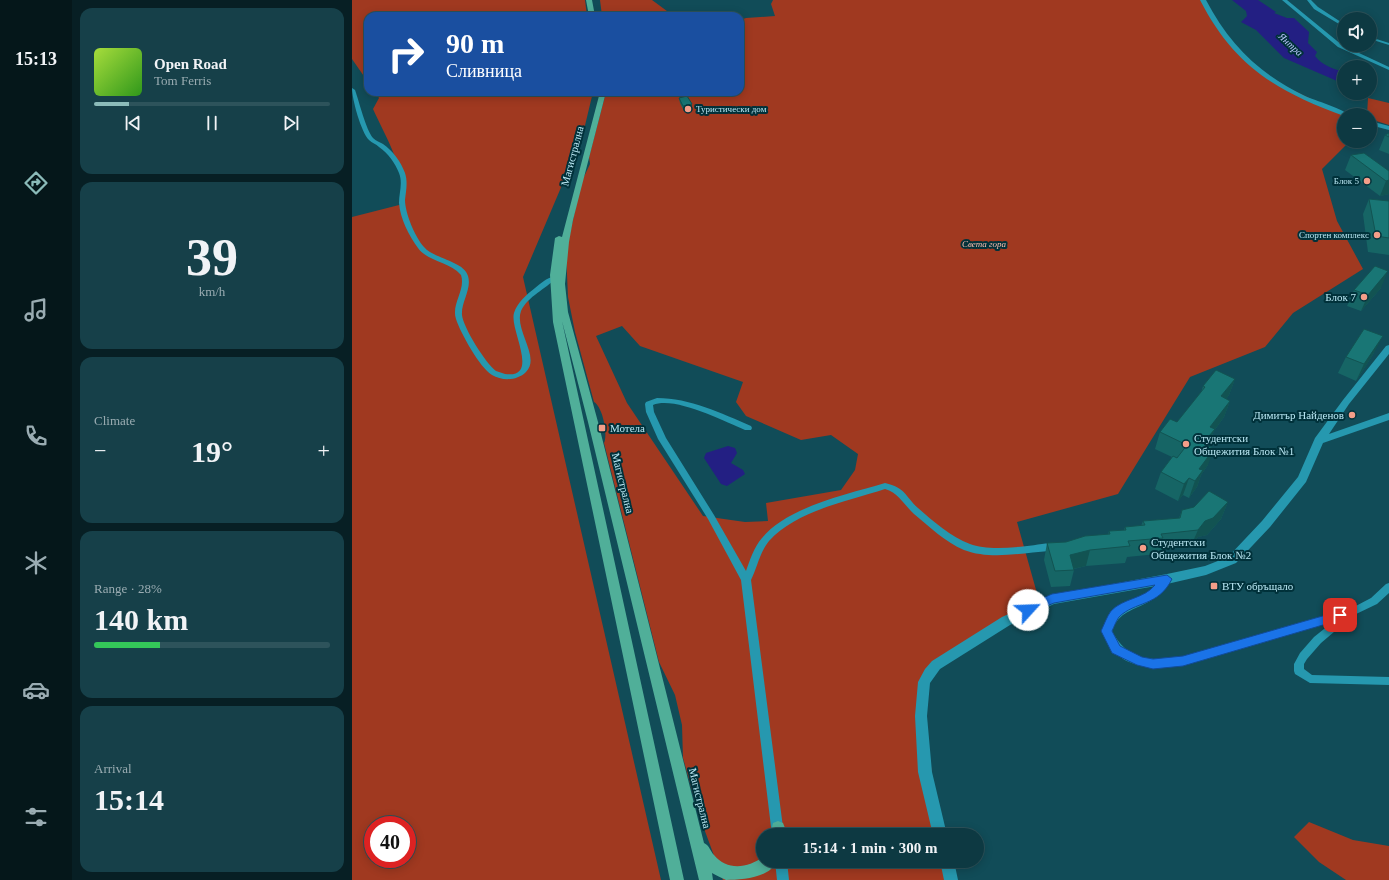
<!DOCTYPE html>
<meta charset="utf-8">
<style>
body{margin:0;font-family:"Times New Roman",serif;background:#164049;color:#f1f3f6;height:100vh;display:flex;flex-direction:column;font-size:15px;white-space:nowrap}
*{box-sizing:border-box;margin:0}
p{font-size:13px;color:#9aacb2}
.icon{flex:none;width:22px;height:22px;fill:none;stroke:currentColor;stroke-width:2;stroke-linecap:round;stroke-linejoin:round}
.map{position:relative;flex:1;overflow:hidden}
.side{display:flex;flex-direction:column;gap:8px;padding:8px;background:#071f24;width:280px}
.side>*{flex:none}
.hud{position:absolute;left:12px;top:12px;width:380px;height:84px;border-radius:12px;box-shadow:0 2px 10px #0003,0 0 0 1px #2d535b;background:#1a4fa0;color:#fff;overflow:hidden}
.fabs{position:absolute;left:985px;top:12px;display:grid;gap:8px}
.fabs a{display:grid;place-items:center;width:40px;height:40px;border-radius:50%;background:#0d3942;box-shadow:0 2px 10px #0003,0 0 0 1px #2d535b;font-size:20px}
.speed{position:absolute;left:12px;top:816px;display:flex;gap:8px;font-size:20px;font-weight:700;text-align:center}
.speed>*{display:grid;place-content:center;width:52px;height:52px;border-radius:50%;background:#0d3942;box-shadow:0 2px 10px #0003,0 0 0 1px #2d535b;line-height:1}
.speed .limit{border:6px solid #d22;background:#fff;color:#111}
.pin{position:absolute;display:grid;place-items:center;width:34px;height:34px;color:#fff;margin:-17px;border-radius:8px;box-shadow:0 2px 6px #0006}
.me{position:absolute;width:44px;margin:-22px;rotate:65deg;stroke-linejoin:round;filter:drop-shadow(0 0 3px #0008)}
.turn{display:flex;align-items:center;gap:14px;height:84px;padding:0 16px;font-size:18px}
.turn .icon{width:52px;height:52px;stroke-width:2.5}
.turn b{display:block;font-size:28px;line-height:34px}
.big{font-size:30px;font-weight:700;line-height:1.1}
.side .tile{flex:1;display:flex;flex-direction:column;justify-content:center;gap:6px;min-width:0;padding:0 14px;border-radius:12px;background:#164049}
.side .dial{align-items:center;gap:0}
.dial b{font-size:52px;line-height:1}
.song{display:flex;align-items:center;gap:12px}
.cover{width:48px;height:48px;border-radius:6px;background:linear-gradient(135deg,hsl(80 70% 55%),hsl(110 70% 35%))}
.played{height:4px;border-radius:2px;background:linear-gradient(90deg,#8bbbb9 15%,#2d535b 15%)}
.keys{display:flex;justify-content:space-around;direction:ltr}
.heat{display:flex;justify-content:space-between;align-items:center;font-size:22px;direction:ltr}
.charge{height:6px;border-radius:3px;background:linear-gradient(90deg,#34c759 28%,#2d535b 0)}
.trip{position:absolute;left:404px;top:828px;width:228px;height:40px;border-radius:20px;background:#0d3942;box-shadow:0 2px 10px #0003,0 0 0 1px #2d535b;font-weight:700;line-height:40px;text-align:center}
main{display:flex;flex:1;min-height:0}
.menu{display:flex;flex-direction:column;width:72px;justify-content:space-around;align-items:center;background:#05171a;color:#9aacb2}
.menu .icon{width:28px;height:28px}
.menu .current{color:#8bbbb9}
.menu b{font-size:18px;color:#f1f3f6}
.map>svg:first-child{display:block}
.green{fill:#a03920;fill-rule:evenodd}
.water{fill:#231f83}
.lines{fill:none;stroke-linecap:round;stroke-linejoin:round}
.street{fill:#2698af;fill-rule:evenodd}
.secondary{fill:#2698af;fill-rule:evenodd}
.primary{fill:#50af99;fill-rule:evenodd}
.wall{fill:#166565}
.shaded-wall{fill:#125352}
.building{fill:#197675;stroke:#125352}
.route{fill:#1a73e8;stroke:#114b97}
.poi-dot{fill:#f49e89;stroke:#00313a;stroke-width:1.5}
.labels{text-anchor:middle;stroke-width:4;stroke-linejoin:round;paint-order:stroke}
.far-poi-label{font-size:9px;fill:#bae8f4;stroke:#00313a;text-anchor:end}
.far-park-label{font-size:9px;font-style:italic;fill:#febfb0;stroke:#00313a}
.far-water-label{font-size:10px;font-style:italic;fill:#bdc9ff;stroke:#00313a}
.street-label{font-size:11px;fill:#bae8f4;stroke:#00313a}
.poi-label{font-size:11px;fill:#bae8f4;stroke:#00313a;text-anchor:start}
</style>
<main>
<nav class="menu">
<b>15:13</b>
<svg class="icon current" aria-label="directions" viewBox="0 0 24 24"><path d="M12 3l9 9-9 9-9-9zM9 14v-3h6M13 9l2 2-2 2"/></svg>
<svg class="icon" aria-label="music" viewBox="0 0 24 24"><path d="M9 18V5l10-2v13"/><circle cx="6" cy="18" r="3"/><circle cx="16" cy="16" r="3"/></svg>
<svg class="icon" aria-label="phone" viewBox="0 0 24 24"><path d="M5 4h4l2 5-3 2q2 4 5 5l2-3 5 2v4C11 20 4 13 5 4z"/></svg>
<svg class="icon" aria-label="climate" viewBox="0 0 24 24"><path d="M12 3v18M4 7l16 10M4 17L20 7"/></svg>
<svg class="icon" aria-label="car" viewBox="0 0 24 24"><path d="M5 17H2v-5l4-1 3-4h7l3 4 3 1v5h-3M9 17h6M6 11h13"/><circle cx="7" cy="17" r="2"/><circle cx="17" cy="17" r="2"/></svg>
<svg class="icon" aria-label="filters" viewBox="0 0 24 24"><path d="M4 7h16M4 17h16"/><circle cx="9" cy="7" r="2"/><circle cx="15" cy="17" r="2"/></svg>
</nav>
<section class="side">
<div class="tile">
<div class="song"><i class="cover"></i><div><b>Open Road</b><p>Tom Ferris</p></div></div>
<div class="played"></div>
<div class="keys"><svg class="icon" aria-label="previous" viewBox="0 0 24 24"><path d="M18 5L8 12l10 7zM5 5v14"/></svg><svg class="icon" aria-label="pause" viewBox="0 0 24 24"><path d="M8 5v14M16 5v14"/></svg><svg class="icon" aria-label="next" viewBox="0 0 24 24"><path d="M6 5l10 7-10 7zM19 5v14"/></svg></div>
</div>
<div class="tile dial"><b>39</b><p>km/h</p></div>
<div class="tile"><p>Climate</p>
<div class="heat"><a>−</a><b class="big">19°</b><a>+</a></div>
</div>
<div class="tile"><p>Range · 28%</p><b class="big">140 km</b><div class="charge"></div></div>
<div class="tile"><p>Arrival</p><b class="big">15:14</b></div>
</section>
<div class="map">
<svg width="1037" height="880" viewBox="0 0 1037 880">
<rect width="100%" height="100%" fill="#114c58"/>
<path class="green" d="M0 0H233L235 16H16V82L0 59Z
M248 0H300L319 14V16H250Z
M421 0H851L860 21 887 54 920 80 992 115V141H998L970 169 985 221 1011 269 941 313 913 347 838 377 766 494 665 522 688 604 584 665 570 698 588 835H411V861H595L599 880H371L347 815 331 758 330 725 323 695 307 662 252 443C256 435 251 407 242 402L223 332 216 297 214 252 229 183 238 164 237 157 254 92H388V20L394 18 423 16 419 4ZM270 326 288 346 391 382 384 402 394 416 449 440 479 435 506 454 503 470 489 490 414 503 416 521 393 522 351 516 275 403 244 336Z
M23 92H241L230 138 171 277 309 880H0V217L51 204C55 171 34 138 21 109L27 98ZM21 825H55V859H21Z
M1016 98 1037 103V125L1018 119V115H1015Z
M957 822 1001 840 1037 846V880H994L967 862 942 837Z"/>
<path class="water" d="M880 0H906L924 12 922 13 935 18H942L957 32 956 43 965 52 963 56C970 65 981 69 992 72V84L932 58 904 30 889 22 895 16 894 11Z
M376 446 383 448 385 453 379 463 391 470 393 474 375 486 369 484 352 458 354 453Z"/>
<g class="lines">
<path class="street" d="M930 0H935L990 45 1003 51 1012 45H1017L1007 53 1037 67V70L986 47Z
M955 0H959L966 7 992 24V27L962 9Z
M1018 37 1037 43V45L1018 39Z
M0 88 3 90C7 101 14 130 21 138 24 141 28 142 31 144 41 151 49 162 53 173 56 182 54 191 53 200 53 213 63 237 72 247 82 259 112 261 116 276 120 289 109 302 110 315 111 327 134 364 144 371 147 372 150 373 153 374 189 379 157 329 162 313 165 303 175 294 183 288 188 284 196 276 203 277L204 278C194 289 176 296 169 311 162 330 189 357 174 372 165 381 150 381 140 375 128 368 108 332 104 319 99 304 114 290 109 275 97 261 76 262 66 248 57 236 48 218 47 203 47 193 51 183 47 173 43 163 36 153 27 147 24 144 20 143 17 140 9 132 0 99 0 88Z
M305 398C338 398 369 413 399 426L400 428 399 430H393C371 421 323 396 301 405L302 412 314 438 362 515 394 571C398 560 402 547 410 538 435 507 496 494 533 483 554 488 552 495 566 508 581 521 599 537 618 544 638 552 676 546 697 543L700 545 701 547 700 549 697 551C670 553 638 560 612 550 593 542 578 527 562 514 552 505 547 493 533 489 496 501 444 511 417 541 408 552 405 568 399 580L432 835H420L389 580 356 519 306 439 294 412 293 404 294 402Z
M815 575 818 576 820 579C815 588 806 597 798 601 781 611 767 611 760 631 776 662 800 661 831 657L1000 608 1019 598 1034 584 1037 583V593L1025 604 1002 615 969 643 955 659 952 664V669L960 675 1037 677V685L958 683 943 674 942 671V664L948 653 962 637 982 621 831 665C805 669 773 670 757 645 754 641 752 636 750 631 760 602 773 609 794 594 801 589 806 583 812 576Z
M423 861H435L437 880H425Z"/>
<path class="secondary" d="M848 0H854C877 44 907 74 953 96 964 101 989 108 997 115H992V116C924 91 882 66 848 0Z
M1018 121 1037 126V130L1018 125Z
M1037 345V354L997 404 977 434 1037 413V420L971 443 954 482 918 527 884 563 854 575 815 584 702 604 658 625 588 669 578 683 575 716 580 772 595 835H581L566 772 563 716 566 682 573 669 580 661 650 617 696 596 815 574 853 566 876 557 910 521 946 477 963 438 991 400 1034 346Z
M588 861H602L606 880H592Z"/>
<path class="primary" d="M234 0H240L243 16H237Z
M248 92H254L221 220 217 242 213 284 216 312 246 422 352 843C358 846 358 851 362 855 375 871 396 868 411 857V861H425C418 878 390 880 374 880 369 878 364 875 360 873L361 880H347L236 422 210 321 332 880H318L201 322 198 275 203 238 207 236 210 237Z
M426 821 431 823 433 828 432 835H418L421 823Z"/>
</g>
<path class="wall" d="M327 98 340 109 332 111 328 103Z
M1037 133V154L1027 150 1033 135Z
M999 155 1037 171V194L1028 196 993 170Z
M1017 199 1037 201V255L1016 252 1011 214Z
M1029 288 1009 311 995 306 1002 290Z
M1022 353 1004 381 986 373 994 357Z
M883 379 877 395 874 399 878 401 872 417 862 431 856 446V465L849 475 845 487 837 498 831 495 826 501 803 489 809 472 820 457 803 449 808 432 825 422 849 393 851 386Z
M876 502 869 519 855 535 846 537 839 546 807 550 805 554 775 557 773 563 734 566 722 569V570L718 586 699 587 692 560 695 543 714 542 756 535 757 531 772 530 773 527 789 526 791 521 827 518 830 510Z"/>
<path class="shaded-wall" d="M340 104V109L332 111 331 106Z
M1037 180V194L1028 196 1034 181Z
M1036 271 1029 288 1009 311 1016 295Z
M1031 336 1022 353 1004 381 1012 364Z
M883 379 877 395 863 413 869 396Z
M878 401 872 417 862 431 856 445 845 460 858 427Z
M862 449 856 465 849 475 845 487 837 498 847 469Z
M837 478 831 495 826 501 832 484Z
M876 502 869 519 855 535 846 537 839 546 846 530 853 521Z
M738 550 734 566 716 570 718 555Z"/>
<path class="building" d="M335 96 340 104 331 106 327 98Z
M1037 133V137L1033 135Z
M1012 153 1037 171V180L1034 181 999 155Z
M1017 199 1037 201V238L1024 236Z
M1023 266 1036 271 1016 295 1002 290Z
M1012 329 1031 336 1012 364 994 357Z
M864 370 883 379 869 396 878 401 858 427 863 429 851 443 862 449 847 469 851 470 843 481 837 478 832 484 809 472 821 456 825 458 835 445 808 432 818 419 825 422 853 387 851 386Z
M857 491 876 502 861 518 853 521 846 530 809 534 811 538 776 541 778 546 738 550 718 555 722 570 703 571 695 543 714 542 733 536 758 534 757 531 774 530 773 527 793 525 791 521 828 518 830 510 842 507Z"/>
<path class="route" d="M815 575 820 579C806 607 783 601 767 617 764 621 762 627 760 631L768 646 790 657 801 659 831 656 988 611 992 612 993 615 992 619 988 620 831 666 801 669 785 665 760 653 749 631C752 625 755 616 759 611 771 598 792 599 803 585L702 603 676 614 673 613 671 610 673 606 700 594Z"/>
<g class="poi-dot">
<circle cx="336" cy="109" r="4"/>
<circle cx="1015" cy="181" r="4"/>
<circle cx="1025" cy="235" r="4"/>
<circle cx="1012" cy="297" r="4"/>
<circle cx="1000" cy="415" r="4"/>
<rect x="246" y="424" width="8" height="8" rx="2"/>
<circle cx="834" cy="444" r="4"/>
<circle cx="791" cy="548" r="4"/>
<rect x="858" y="582" width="8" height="8" rx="2"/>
</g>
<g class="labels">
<g class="far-poi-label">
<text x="344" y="112" text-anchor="start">Туристически дом</text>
<text x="1007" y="184">Блок 5</text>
<text x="1017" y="238">Спортен комплекс</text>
</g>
<g class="far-park-label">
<text x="632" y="247">Света гора</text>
</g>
<g class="far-water-label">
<text transform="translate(939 44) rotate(43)" y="4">Янтра</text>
</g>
<g class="street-label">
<text transform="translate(220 156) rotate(-75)" y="4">Магистрална</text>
<text transform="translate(271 483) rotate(76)" y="4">Магистрална</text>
<text transform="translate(348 798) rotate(76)" y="4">Магистрална</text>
</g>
<g class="poi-label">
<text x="1004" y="301" text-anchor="end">Блок 7</text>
<text x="992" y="419" text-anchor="end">Димитър Найденов</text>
<text x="258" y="432">Мотела</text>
<text x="842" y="442">Студентски<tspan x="842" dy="13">Общежития Блок №1</tspan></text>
<text x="799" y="546">Студентски<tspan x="799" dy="13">Общежития Блок №2</tspan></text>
<text x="870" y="590">ВТУ обръщало</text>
</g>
</g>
</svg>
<div class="fabs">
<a><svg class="icon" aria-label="sound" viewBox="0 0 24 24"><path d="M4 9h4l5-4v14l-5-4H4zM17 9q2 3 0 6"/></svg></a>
<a>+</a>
<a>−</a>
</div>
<div class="speed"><div class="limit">40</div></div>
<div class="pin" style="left:988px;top:615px;background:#d93025"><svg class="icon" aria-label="arrive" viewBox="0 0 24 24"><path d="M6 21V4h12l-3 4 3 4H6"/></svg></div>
<svg class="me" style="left:676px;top:610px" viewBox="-20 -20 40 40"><circle r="19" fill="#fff"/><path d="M0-13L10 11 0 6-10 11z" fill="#1a73e8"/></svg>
<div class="trip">15:14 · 1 min · 300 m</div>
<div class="hud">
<div class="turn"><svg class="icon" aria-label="right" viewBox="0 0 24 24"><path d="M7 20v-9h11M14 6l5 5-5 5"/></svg><div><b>90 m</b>Сливница</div></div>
</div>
</div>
</main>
